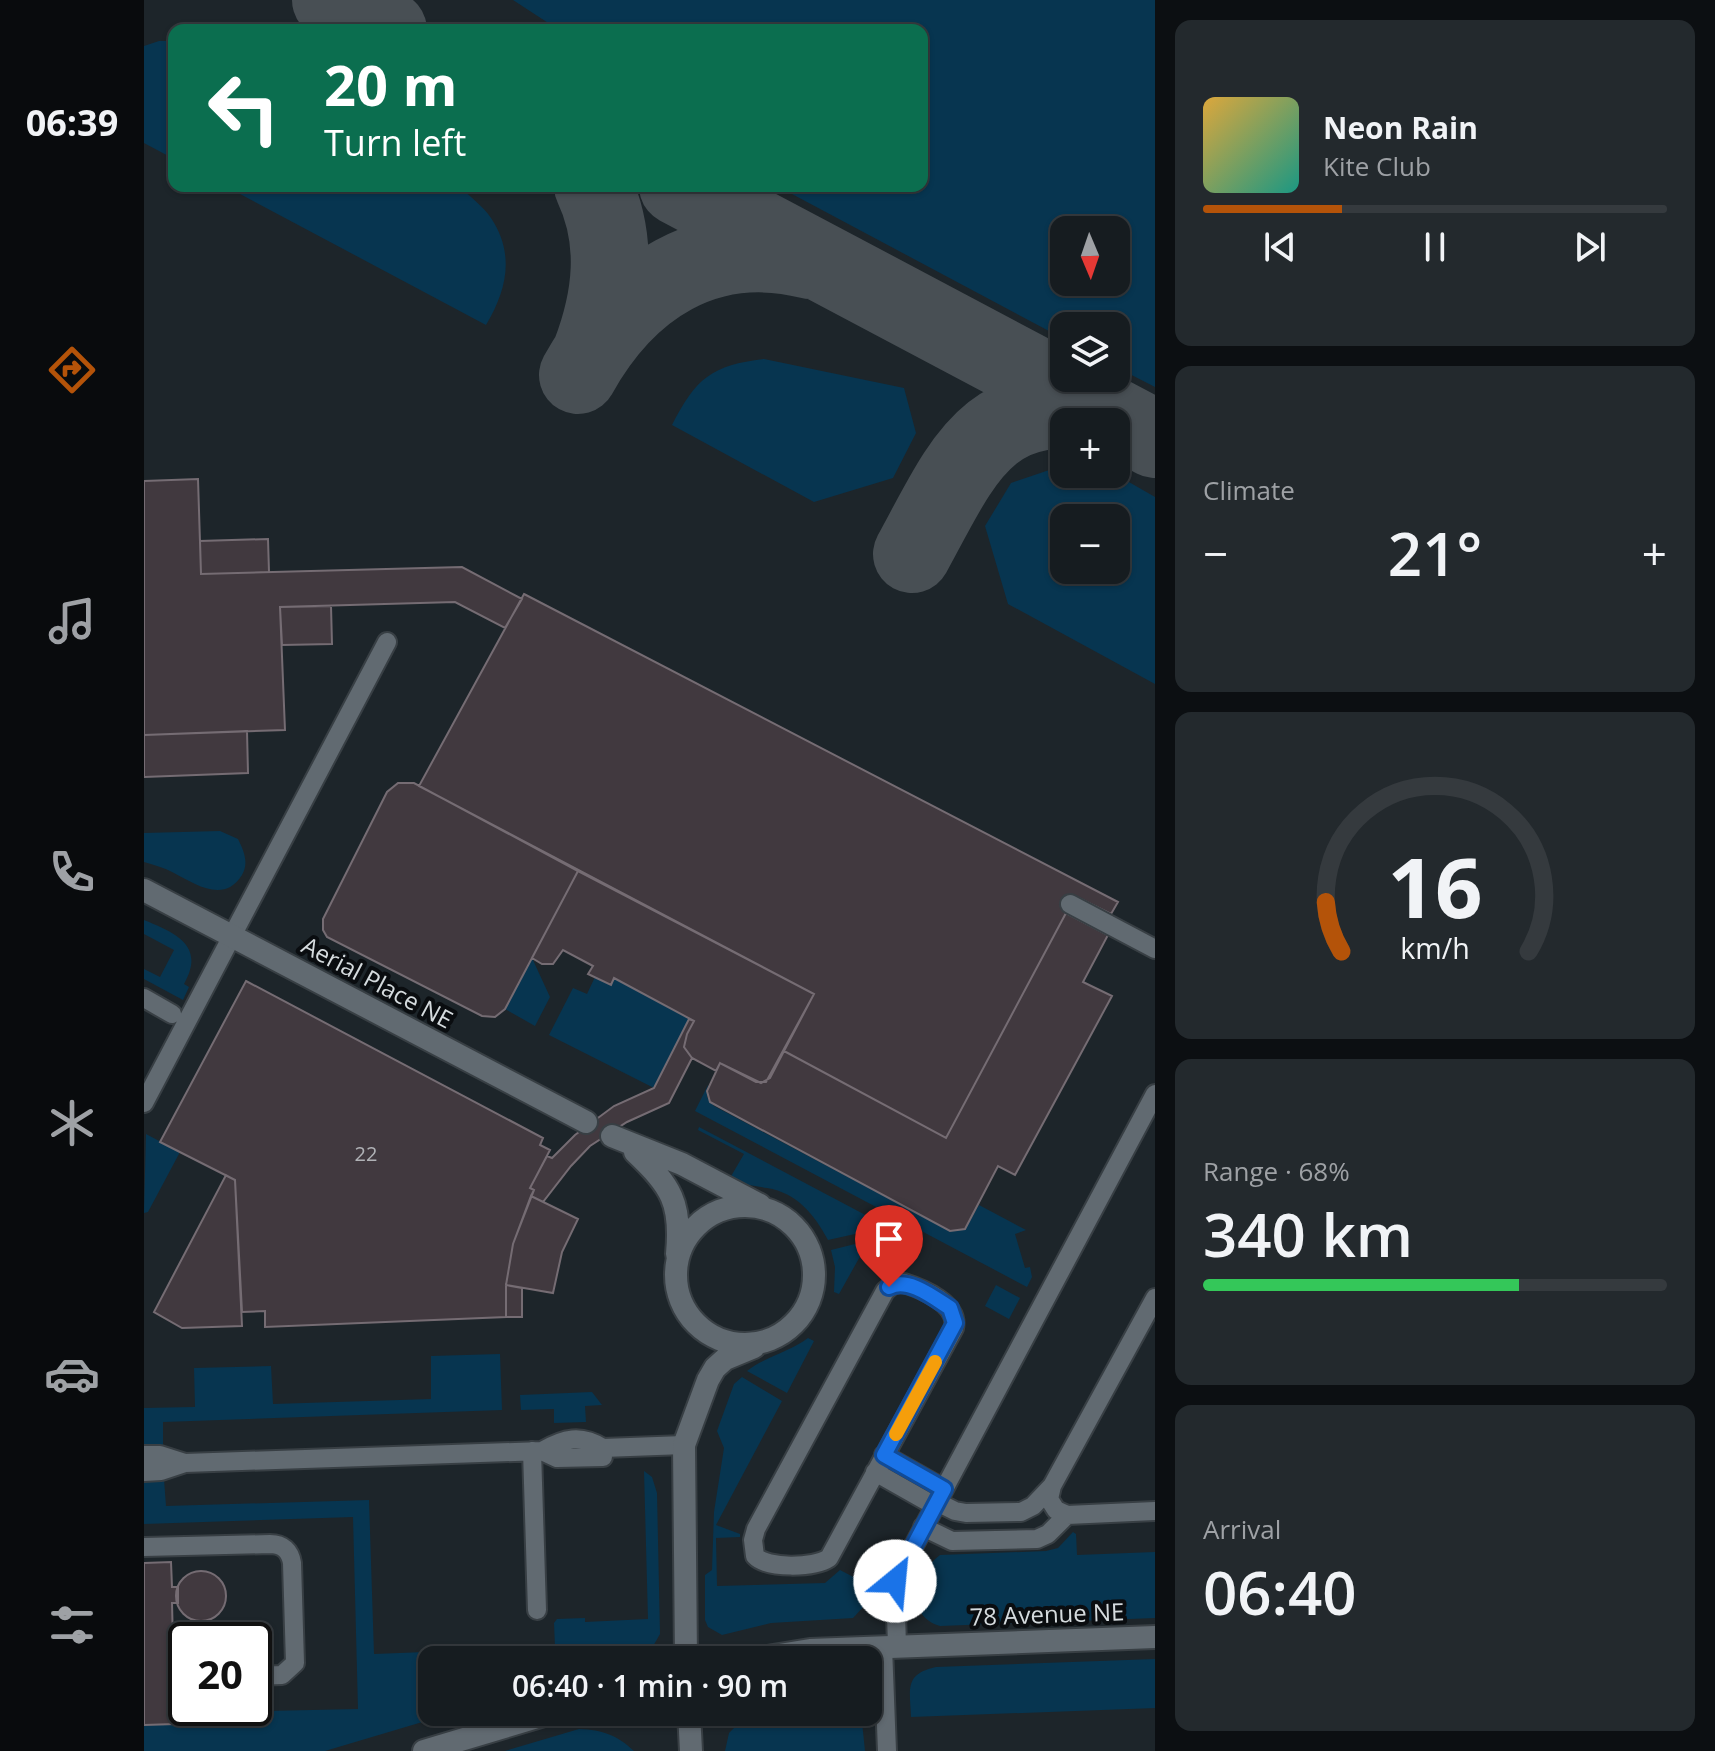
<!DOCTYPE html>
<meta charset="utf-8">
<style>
body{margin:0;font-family:"Open Sans",sans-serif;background:#23292d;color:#f1f3f6;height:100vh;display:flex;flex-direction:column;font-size:30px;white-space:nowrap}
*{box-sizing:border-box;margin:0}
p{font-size:26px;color:#9ea1a5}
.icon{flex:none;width:44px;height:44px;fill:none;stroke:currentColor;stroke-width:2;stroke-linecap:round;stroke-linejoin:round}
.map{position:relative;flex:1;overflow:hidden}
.details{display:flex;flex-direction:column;gap:20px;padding:20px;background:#0c0f12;width:560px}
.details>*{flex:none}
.guide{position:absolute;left:24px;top:24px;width:760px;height:168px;border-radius:16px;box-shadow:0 2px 6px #0004,0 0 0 2px #353a3e;background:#0b6e4f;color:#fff;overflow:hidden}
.needle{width:52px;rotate:178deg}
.tools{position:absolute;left:906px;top:216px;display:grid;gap:16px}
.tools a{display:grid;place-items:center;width:80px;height:80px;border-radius:16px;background:#161c20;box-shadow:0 2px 6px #0004,0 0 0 2px #353a3e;font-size:40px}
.speed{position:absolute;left:24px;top:1622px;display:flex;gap:16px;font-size:40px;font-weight:700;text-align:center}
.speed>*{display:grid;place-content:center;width:104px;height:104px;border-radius:50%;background:#161c20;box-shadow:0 2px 6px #0004,0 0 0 2px #353a3e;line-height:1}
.speed .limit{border:4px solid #111;border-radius:12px;background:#fff;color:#111}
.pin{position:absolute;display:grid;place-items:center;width:68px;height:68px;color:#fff;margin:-82px -34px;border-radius:50% 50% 50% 0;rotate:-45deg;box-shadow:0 0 8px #0007}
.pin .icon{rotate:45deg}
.me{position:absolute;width:88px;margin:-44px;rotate:28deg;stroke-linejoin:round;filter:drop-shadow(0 0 6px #0008)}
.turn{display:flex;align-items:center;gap:28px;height:168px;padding:0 24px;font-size:36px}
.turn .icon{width:104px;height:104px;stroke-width:2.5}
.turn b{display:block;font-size:56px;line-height:68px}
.big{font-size:60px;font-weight:600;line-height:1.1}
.details .widget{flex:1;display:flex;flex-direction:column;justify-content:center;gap:12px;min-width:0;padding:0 28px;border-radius:16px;background:#23292d}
.details .dial{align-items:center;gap:0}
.dial svg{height:208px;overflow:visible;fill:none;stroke:#353a3e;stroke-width:7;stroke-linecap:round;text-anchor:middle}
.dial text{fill:#f1f3f6;stroke:none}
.song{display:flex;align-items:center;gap:24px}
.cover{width:96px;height:96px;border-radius:12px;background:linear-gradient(135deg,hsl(40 70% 55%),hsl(170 70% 35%))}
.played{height:8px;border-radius:4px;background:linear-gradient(90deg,#b45309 30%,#353a3e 30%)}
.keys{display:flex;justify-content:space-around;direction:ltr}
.heat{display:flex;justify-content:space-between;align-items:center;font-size:44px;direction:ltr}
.charge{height:12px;border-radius:6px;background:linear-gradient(90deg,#34c759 68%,#353a3e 0)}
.trip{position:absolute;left:274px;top:1646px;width:464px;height:80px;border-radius:16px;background:#161c20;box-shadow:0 2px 6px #0004,0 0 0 2px #353a3e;font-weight:600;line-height:80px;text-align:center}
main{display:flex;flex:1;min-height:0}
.tab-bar{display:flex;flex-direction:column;width:144px;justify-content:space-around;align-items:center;background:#090b0d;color:#9ea1a5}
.tab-bar .icon{width:56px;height:56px}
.tab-bar .on{color:#b45309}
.tab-bar b{font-size:36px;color:#f1f3f6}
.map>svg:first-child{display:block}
.green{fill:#073550;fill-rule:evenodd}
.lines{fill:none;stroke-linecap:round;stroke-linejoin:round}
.taxiway{stroke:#484f54;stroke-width:78}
.building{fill:#41393f;stroke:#756c73;stroke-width:2}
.service-casing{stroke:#383f44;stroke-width:22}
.minor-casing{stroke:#383f44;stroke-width:26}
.service{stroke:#616a71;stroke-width:18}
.minor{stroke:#616a71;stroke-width:22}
.route-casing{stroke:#114b97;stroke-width:20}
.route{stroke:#1a73e8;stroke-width:14}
.slow{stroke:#f59e0b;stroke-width:14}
.labels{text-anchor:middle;stroke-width:8;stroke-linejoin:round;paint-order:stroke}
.number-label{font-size:20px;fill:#b0b2b6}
.street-label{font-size:24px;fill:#d5dbde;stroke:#0a0d10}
</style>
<main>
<nav class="tab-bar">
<b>06:39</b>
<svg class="icon on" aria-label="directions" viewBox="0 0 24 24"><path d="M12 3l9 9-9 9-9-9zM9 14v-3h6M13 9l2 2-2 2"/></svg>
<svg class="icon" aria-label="music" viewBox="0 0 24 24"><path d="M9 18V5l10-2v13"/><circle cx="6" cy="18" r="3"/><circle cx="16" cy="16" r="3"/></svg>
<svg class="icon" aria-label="phone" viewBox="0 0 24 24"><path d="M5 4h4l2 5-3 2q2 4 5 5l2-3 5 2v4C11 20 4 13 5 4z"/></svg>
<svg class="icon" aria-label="climate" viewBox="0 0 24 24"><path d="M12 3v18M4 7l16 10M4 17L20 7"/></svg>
<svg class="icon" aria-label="car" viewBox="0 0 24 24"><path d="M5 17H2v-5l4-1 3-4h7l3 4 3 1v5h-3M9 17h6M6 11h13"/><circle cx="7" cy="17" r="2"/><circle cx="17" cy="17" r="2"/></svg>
<svg class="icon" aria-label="filters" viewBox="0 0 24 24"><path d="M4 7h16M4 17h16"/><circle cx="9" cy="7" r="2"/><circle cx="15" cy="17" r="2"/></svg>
</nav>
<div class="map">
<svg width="1011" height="1751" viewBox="0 0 1011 1751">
<rect width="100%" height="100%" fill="#1d252a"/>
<path class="green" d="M369 0H1011V387L972 367V326H920V339L633 186H778V30H415ZM920 230H972V282H920Z
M15 41H30V159L0 143V46Z
M81 186H315C325 196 339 206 347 218 371 254 363 290 342 325Z
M620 359 760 388 772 433 749 478 670 502 528 425C552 378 568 365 620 359Z
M920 465V474H971L1011 497V684L864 604 841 526 867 483ZM920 518H972V570H920Z
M76 831 94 839C100 851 105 863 98 875 80 904 51 884 30 873 21 868 10 865 0 862V833Z
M0 920C31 933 62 945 40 984L45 987 39 1000 0 979V969L16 977 30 950 0 934Z
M388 958 406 997 391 1026 361 1009Z
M451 977 467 985 470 978 545 1019 510 1088 405 1035 429 988 443 994Z
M564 1085 563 1097 570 1106 806 1231 821 1229 835 1205 882 1230 871 1234 881 1268 886 1267 888 1277 883 1287 551 1111Z
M555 1127 746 1228 738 1242 720 1232 684 1240C670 1214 653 1193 623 1188 610 1186 597 1184 586 1178L600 1154 554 1130Z
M2 1134 36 1152 4 1212 0 1213Z
M719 1242 723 1244 695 1294 690 1292 691 1267 687 1250Z
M852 1285 876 1298 865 1319 841 1306Z
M664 1338 670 1341 643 1393 603 1371C621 1357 645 1352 664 1338Z
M356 1354 358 1410 19 1422V1446H0V1408L51 1407 50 1368 127 1366 129 1404 287 1399V1356Z
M598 1377 638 1401 572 1525 596 1534V1537L572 1538 573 1586 681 1583 696 1570 723 1584 722 1604 709 1618 627 1623 578 1635 564 1627 561 1620V1575L568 1570 570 1512 580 1448 573 1431 590 1384Z
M448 1392 458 1405 441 1406 442 1422 410 1423V1409L377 1410 376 1395Z
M500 1471 508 1477 513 1493 516 1634 504 1655 487 1660H288V1712H312L181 1751H0V1725L31 1724V1713L214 1709 209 1517 0 1524V1480L20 1479 22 1506 225 1500 230 1654 411 1647 410 1623 413 1619 441 1618V1622L504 1619Z
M929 1532 932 1534 933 1555 1011 1552V1618L796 1626C760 1616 772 1573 796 1555L902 1551 914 1548Z
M1011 1659V1708L767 1717C766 1689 760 1674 792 1667Z
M606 1712H717L721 1751H581L585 1733Z
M435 1729C459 1730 473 1735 490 1751H361Z"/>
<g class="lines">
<path class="taxiway" d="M187 0 244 30
M534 186 1011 439
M447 353C468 298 475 241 449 186
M434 375C483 287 563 234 666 260
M768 554C818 463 844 387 968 416"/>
</g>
<path class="building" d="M54 479 57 574 318 567 378 599 361 628 311 602 136 607 141 730 0 735V481Z
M124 539 125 572 57 574 56 541Z
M380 594 974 902 967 914 931 896 802 1138 640 1051 670 994 275 786Z
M187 606 188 644 138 645 136 607Z
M103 731 104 773 0 777V735Z
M254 783H270L434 871 361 1009 351 1017 338 1016 183 937 179 930V919L243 792Z
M434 871 670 994 622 1082H612L576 1063 572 1071 548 1058 540 1047 543 1034 550 1021 470 978 467 985 444 974 449 966 419 950 409 964H398L388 958Z
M922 913 964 935 939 982 968 996 871 1175 854 1166 821 1229 806 1231 566 1102 563 1091 576 1063 617 1083 626 1078 640 1051 802 1138Z
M102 981 399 1138 396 1145 406 1150 386 1188 390 1190 369 1244 362 1285V1317L121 1327V1311L98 1312 91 1180 16 1142Z
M545 1019 550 1021 543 1034 540 1047 548 1058 525 1103 483 1122 446 1146 427 1166 399 1202 387 1196 390 1190 386 1188 403 1156 408 1158 431 1135 470 1106 510 1088Z
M82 1175 91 1180 98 1326 38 1328 10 1312Z
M387 1196 434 1219 418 1252 409 1293 362 1285 369 1244Z
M362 1285 378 1288V1317H362Z
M27 1562 28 1587H34V1603H28L31 1724 0 1725V1563Z
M32 1596a25 25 0 1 1 50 0a25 25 0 1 1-50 0Z"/>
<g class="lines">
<g class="service-casing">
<path id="service" d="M926 904 1011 949
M0 998 28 1014
M0 1103 243 642
M760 1283C779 1289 815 1304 810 1328L685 1558C670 1568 623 1569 611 1556L609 1540 612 1529 741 1291 749 1284Z
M1011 1298 908 1486 905 1499 912 1510 923 1515 1011 1511
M459 1448C437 1434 420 1438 398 1451L413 1458 459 1457V1448L540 1445
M388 1451 393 1610
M0 1455H16L41 1463 17 1471 0 1472
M740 1455 800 1489
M41 1463 398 1451
M731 1472 791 1506
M793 1502 811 1511 822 1513 877 1512 889 1506 908 1486
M779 1527 808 1541 893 1539 904 1534 923 1515
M0 1547 126 1544C139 1544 146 1551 148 1563L151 1663 138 1675 110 1676
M753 1646 751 1581 1011 1094
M739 1647 743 1751"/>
</g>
<g class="minor-casing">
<path id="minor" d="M0 890 442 1122
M468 1136 538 1164 616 1205
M491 1152C527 1186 538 1203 533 1254
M532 1275a69 69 0 1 1 138 0a69 69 0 1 1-138 0Z
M542 1660 540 1445 564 1380 571 1368 581 1359 610 1347
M606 1660 666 1650 1011 1637
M545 1712 547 1751
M280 1751 410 1712"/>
</g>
<use href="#service" class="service"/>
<use href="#minor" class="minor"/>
</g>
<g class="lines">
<g class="route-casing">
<path id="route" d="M745 1287C764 1277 789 1297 806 1308L811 1323 740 1455 800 1489 751 1581"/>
</g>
<use href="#route" class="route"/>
<path class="slow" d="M752 1434 791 1362"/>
</g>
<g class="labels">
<g class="number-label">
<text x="222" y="1161">22</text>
</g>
<g class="street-label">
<text transform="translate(233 983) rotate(28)" y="8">Aerial Place NE</text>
<text transform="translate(903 1615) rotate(-2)" y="8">78 Avenue NE</text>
</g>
</g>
</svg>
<div class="tools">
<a><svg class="needle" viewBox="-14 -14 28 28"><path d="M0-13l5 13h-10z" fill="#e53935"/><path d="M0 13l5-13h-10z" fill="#9ea1a5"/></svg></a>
<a><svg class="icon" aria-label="layers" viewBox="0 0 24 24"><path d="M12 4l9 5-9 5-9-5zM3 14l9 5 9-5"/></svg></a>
<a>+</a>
<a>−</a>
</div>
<div class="speed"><div class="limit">20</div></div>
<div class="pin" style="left:745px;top:1287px;background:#d93025"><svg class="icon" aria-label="arrive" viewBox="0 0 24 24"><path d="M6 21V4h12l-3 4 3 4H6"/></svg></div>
<svg class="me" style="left:751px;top:1581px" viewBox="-20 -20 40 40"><circle r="19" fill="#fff"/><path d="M0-13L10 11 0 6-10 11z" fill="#1a73e8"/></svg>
<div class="trip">06:40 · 1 min · 90 m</div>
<div class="guide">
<div class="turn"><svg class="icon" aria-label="left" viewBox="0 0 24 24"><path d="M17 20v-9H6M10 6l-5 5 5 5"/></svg><div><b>20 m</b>Turn left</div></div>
</div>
</div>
<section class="details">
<div class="widget">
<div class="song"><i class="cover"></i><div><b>Neon Rain</b><p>Kite Club</p></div></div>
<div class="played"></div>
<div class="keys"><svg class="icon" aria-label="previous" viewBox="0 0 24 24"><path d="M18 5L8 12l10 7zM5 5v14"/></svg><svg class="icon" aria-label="pause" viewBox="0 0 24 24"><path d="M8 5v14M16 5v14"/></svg><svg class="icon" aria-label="next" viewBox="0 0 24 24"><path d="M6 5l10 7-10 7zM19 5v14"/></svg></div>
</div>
<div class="widget"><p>Climate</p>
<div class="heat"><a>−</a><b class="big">21°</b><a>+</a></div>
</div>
<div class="widget dial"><svg viewBox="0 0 100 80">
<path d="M14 69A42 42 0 1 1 86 69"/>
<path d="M14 69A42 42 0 0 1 8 50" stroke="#b45309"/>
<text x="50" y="56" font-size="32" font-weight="700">16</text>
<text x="50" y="72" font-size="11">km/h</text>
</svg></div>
<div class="widget"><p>Range · 68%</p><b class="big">340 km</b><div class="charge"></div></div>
<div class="widget"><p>Arrival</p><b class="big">06:40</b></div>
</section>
</main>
